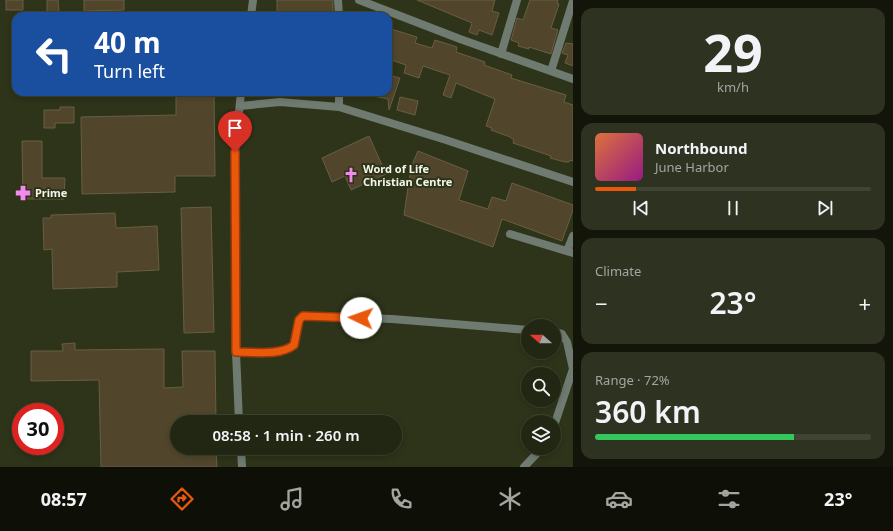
<!DOCTYPE html>
<meta charset="utf-8">
<style>
body{margin:0;font-family:"Noto Sans",sans-serif;background:#2e3321;color:#f1f3f6;height:100vh;display:flex;flex-direction:column;font-size:15px;white-space:nowrap}
*{box-sizing:border-box;margin:0}
p{font-size:13px;color:#a2a5a0}
.icon{flex:none;width:22px;height:22px;fill:none;stroke:currentColor;stroke-width:2;stroke-linecap:round;stroke-linejoin:round}
.map{position:relative;flex:1;overflow:hidden}
.side{display:flex;flex-direction:column;gap:8px;padding:8px;background:#13150a;width:320px}
.side>*{flex:none}
.top-card{position:absolute;left:12px;top:12px;width:380px;height:84px;border-radius:12px;box-shadow:0 2px 6px #0003,0 0 0 1px #3f4433;background:#1a4fa0;color:#fff;overflow:hidden}
.needle{width:26px;rotate:291deg}
.buttons{position:absolute;left:521px;top:319px;display:grid;gap:8px}
.buttons a{display:grid;place-items:center;width:40px;height:40px;border-radius:50%;background:#222713;box-shadow:0 2px 6px #0003,0 0 0 1px #3f4433;font-size:20px}
.speed{position:absolute;left:12px;top:403px;display:flex;gap:8px;font-size:20px;font-weight:700;text-align:center}
.speed>*{display:grid;place-content:center;width:52px;height:52px;border-radius:50%;background:#222713;box-shadow:0 2px 6px #0003,0 0 0 1px #3f4433;line-height:1}
.speed .limit{border:6px solid #d22;background:#fff;color:#111}
.pin{position:absolute;display:grid;place-items:center;width:34px;height:34px;color:#fff;margin:-41px -17px;border-radius:50% 50% 50% 0;rotate:-45deg;box-shadow:0 0 4px #0007}
.pin .icon{rotate:45deg}
.me{position:absolute;width:44px;margin:-22px;rotate:273deg;stroke-linejoin:round;filter:drop-shadow(0 0 3px #0008)}
.turn{display:flex;align-items:center;gap:14px;height:84px;padding:0 16px;font-size:18px}
.turn .icon{width:52px;height:52px;stroke-width:2.5}
.turn b{display:block;font-size:28px;line-height:34px}
.big{font-size:30px;font-weight:600;line-height:1.1}
.side .widget{flex:1;display:flex;flex-direction:column;justify-content:center;gap:6px;min-width:0;padding:0 14px;border-radius:12px;background:#2e3321}
.side .dial{align-items:center;gap:0}
.dial b{font-size:52px;line-height:1}
.song{display:flex;align-items:center;gap:12px}
.cover{width:48px;height:48px;border-radius:6px;background:linear-gradient(135deg,hsl(20 70% 55%),hsl(310 70% 35%))}
.played{height:4px;border-radius:2px;background:linear-gradient(90deg,#ea580c 15%,#3f4433 15%)}
.keys{display:flex;justify-content:space-around;direction:ltr}
.heat{display:flex;justify-content:space-between;align-items:center;font-size:22px;direction:ltr}
.charge{height:6px;border-radius:3px;background:linear-gradient(90deg,#34c759 72%,#3f4433 0)}
.trip{position:absolute;left:170px;top:415px;width:232px;height:40px;border-radius:20px;background:#222713;box-shadow:0 2px 6px #0003,0 0 0 1px #3f4433;font-weight:600;line-height:40px;text-align:center}
.menu{display:flex;height:64px;justify-content:space-around;align-items:center;background:#0e1008;color:#a2a5a0}
.menu .icon{width:28px;height:28px}
.menu .selected{color:#ea580c}
.menu b{font-size:18px;color:#f1f3f6}
main{display:flex;flex:1;min-height:0}
.map>svg:first-child{display:block}
.building{fill:#51462b;stroke:#695e42}
.lines{fill:none;stroke-linecap:round;stroke-linejoin:round}
.minor{stroke:#6f7a71;stroke-width:8}
.tertiary{stroke:#6f7a71;stroke-width:8}
.route-casing{stroke:#983908;stroke-width:10}
.route{stroke:#ea580c;stroke-width:7}
.labels{text-anchor:middle;stroke-width:4;stroke-linejoin:round;paint-order:stroke}
.poi-label{font-size:11px;font-weight:bold;fill:#f2f7e7;stroke:#2d3419;text-anchor:start}
</style>
<main>
<div class="map">
<svg width="573" height="467" viewBox="0 0 573 467">
<rect width="100%" height="100%" fill="#2d3419"/>
<path class="building" d="M6 0H23V10H6Z
M47 0H58L59 12H47Z
M84 0H124V10L84 11Z
M277 0H333V16H313V12H277Z
M417 0H495L492 11 499 13 492 35 479 30 477 35 469 32 472 23Z
M530 0H558L557 3 559 4 551 28 558 30 551 54 529 47V49L518 46 519 43 511 40 517 18 523 20Z
M388 28 417 37 415 43 432 48 435 40 457 47 456 52 485 62 484 65 512 75 511 78 566 95 564 102 573 105V161L570 160 569 162H565L550 158 551 156 513 143 514 140 510 137 491 130 492 128 486 126 495 99 456 83 451 98 443 95 450 75 423 66 419 78 404 73 406 65 388 59Z
M566 43 573 44V66L565 63 568 55 562 53Z
M388 75 400 78 389 110 388 99 369 95V92H388Z
M176 92H214L215 176H175V192L82 194 81 117 176 115Z
M400 97 418 101 415 115 397 110Z
M60 107H74V123H55V128H44V110H60Z
M369 136 386 174 351 190 345 176 332 182 322 158Z
M22 141H42V178H65L64 199H23Z
M418 151 468 171 459 200 488 209 492 197 506 201 512 183 573 205V210L562 241 502 219 493 247 404 215 411 167Z
M211 207 214 332 184 333 181 208Z
M115 213 116 228 157 226 159 270 117 272V287L53 289 52 249 44 250 43 218H51V215Z
M75 343V350L164 349V388L183 387 182 351H215L216 422H177V448H216L217 467H101L99 380 31 381V351H63L62 344Z"/>
<g class="lines">
<path class="minor" d="M338 0 339 16
M359 0 460 39 573 79
M251 16 253 0
M501 54 517 0
M551 71 573 1
M339 92V107
M240 106 280 102 339 107 446 140 573 182
M567 251 573 236
M554 332 562 334 567 342 573 369 554 426
M236 352C254 352 280 357 294 345L299 320 303 316 392 319 528 330
M239 422 236 352 235 152 241 92
M241 448 242 467
M524 467 542 448"/>
<path class="tertiary" d="M510 234 573 253"/>
</g>
<g class="lines">
<g class="route-casing">
<path id="route" d="M235 152 236 352C254 352 280 356 294 345L299 320 303 316 361 318"/>
</g>
<use href="#route" class="route"/>
</g>
<defs>
<g id="church-bare" transform="scale(1.2)"><path d="M-1.2-6h2.4v3.5h3.3v2.4h-3.3V6h-2.4V-.1h-3.3v-2.4h3.3Z" fill="#f489f0" stroke="#2d3419" stroke-width="2.5" paint-order="stroke"/></g>
<g id="pharmacy-bare" transform="scale(1.2)"><path d="M-2-6h4v4h4v4h-4v4h-4v-4h-4v-4h4Z" fill="#f489f0" stroke="#2d3419" stroke-width="2.5" paint-order="stroke"/></g>
</defs>
<g fill-rule="evenodd">
<use href="#church-bare" x="351" y="175"/>
<use href="#pharmacy-bare" x="23" y="193"/>
</g>
<g class="labels">
<g class="poi-label">
<text x="363" y="173">Word of Life<tspan x="363" dy="13">Christian Centre</tspan></text>
<text x="35" y="197">Prime</text>
</g>
</g>
</svg>
<div class="buttons">
<a><svg class="needle" viewBox="-14 -14 28 28"><path d="M0-13l5 13h-10z" fill="#e53935"/><path d="M0 13l5-13h-10z" fill="#a2a5a0"/></svg></a>
<a><svg class="icon" aria-label="search" viewBox="0 0 24 24"><circle cx="10" cy="10" r="6"/><path d="M15 15l6 6"/></svg></a>
<a><svg class="icon" aria-label="layers" viewBox="0 0 24 24"><path d="M12 4l9 5-9 5-9-5zM3 14l9 5 9-5"/></svg></a>
</div>
<div class="speed"><div class="limit">30</div></div>
<div class="pin" style="left:235px;top:152px;background:#d93025"><svg class="icon" aria-label="arrive" viewBox="0 0 24 24"><path d="M6 21V4h12l-3 4 3 4H6"/></svg></div>
<svg class="me" style="left:361px;top:318px" viewBox="-20 -20 40 40"><circle r="19" fill="#fff"/><path d="M0-13L10 11 0 6-10 11z" fill="#ea580c"/></svg>
<div class="trip">08:58 · 1 min · 260 m</div>
<div class="top-card">
<div class="turn"><svg class="icon" aria-label="left" viewBox="0 0 24 24"><path d="M17 20v-9H6M10 6l-5 5 5 5"/></svg><div><b>40 m</b>Turn left</div></div>
</div>
</div>
<section class="side">
<div class="widget dial"><b>29</b><p>km/h</p></div>
<div class="widget">
<div class="song"><i class="cover"></i><div><b>Northbound</b><p>June Harbor</p></div></div>
<div class="played"></div>
<div class="keys"><svg class="icon" aria-label="previous" viewBox="0 0 24 24"><path d="M18 5L8 12l10 7zM5 5v14"/></svg><svg class="icon" aria-label="pause" viewBox="0 0 24 24"><path d="M8 5v14M16 5v14"/></svg><svg class="icon" aria-label="next" viewBox="0 0 24 24"><path d="M6 5l10 7-10 7zM19 5v14"/></svg></div>
</div>
<div class="widget"><p>Climate</p>
<div class="heat"><a>−</a><b class="big">23°</b><a>+</a></div>
</div>
<div class="widget"><p>Range · 72%</p><b class="big">360 km</b><div class="charge"></div></div>
</section>
</main>
<nav class="menu">
<b>08:57</b>
<svg class="icon selected" aria-label="directions" viewBox="0 0 24 24"><path d="M12 3l9 9-9 9-9-9zM9 14v-3h6M13 9l2 2-2 2"/></svg>
<svg class="icon" aria-label="music" viewBox="0 0 24 24"><path d="M9 18V5l10-2v13"/><circle cx="6" cy="18" r="3"/><circle cx="16" cy="16" r="3"/></svg>
<svg class="icon" aria-label="phone" viewBox="0 0 24 24"><path d="M5 4h4l2 5-3 2q2 4 5 5l2-3 5 2v4C11 20 4 13 5 4z"/></svg>
<svg class="icon" aria-label="climate" viewBox="0 0 24 24"><path d="M12 3v18M4 7l16 10M4 17L20 7"/></svg>
<svg class="icon" aria-label="car" viewBox="0 0 24 24"><path d="M5 17H2v-5l4-1 3-4h7l3 4 3 1v5h-3M9 17h6M6 11h13"/><circle cx="7" cy="17" r="2"/><circle cx="17" cy="17" r="2"/></svg>
<svg class="icon" aria-label="filters" viewBox="0 0 24 24"><path d="M4 7h16M4 17h16"/><circle cx="9" cy="7" r="2"/><circle cx="15" cy="17" r="2"/></svg>
<b>23°</b>
</nav>
